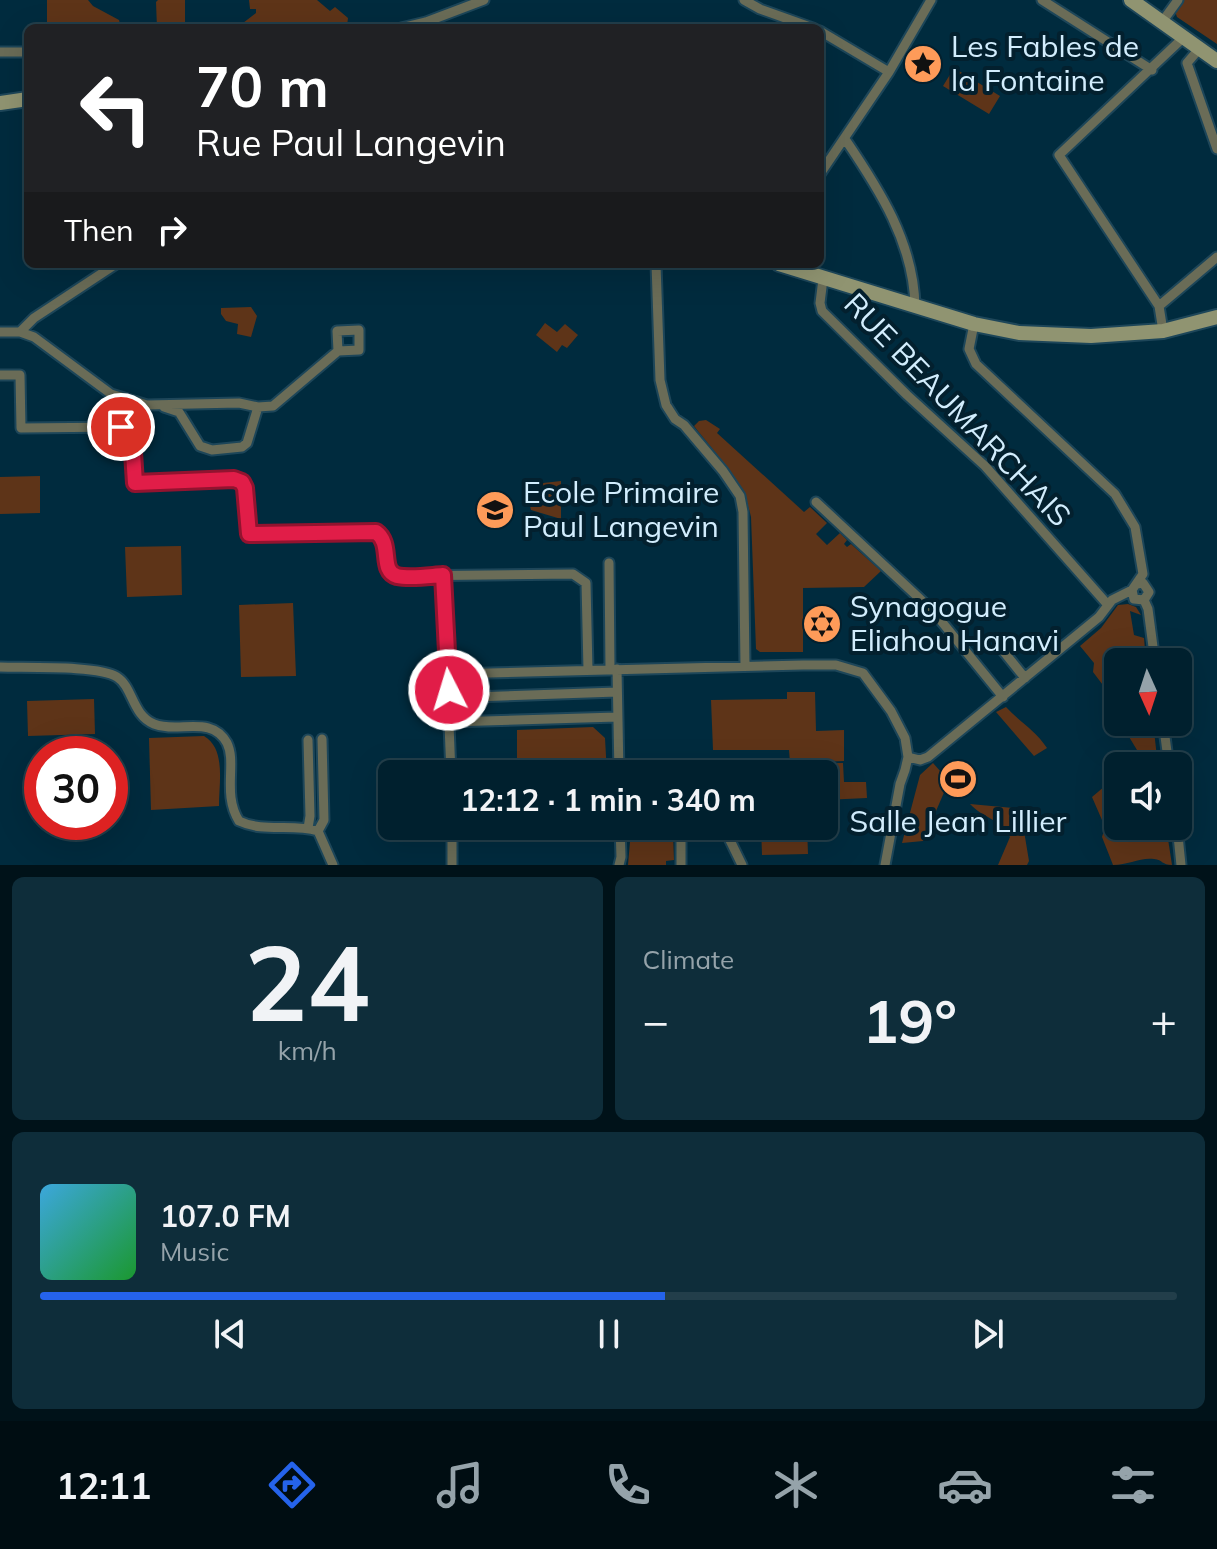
<!DOCTYPE html>
<meta charset="utf-8">
<style>
body{margin:0;font-family:Mulish,sans-serif;background:#0e2d3a;color:#f1f3f6;height:100vh;display:flex;flex-direction:column;font-size:30px;white-space:nowrap}
*{box-sizing:border-box;margin:0}
p{font-size:26px;color:#95a3aa}
.icon{flex:none;width:44px;height:44px;fill:none;stroke:currentColor;stroke-width:2;stroke-linecap:round;stroke-linejoin:round}
.map{position:relative;height:865px;overflow:hidden}
.panel{display:flex;flex-direction:column;gap:12px;padding:12px;background:#001219;flex:1}
.panel>*{flex:none}
.hud{position:absolute;left:24px;top:24px;width:800px;height:244px;border-radius:12px;box-shadow:0 8px 32px #0002,0 0 0 2px #223e4a;background:#202124;color:#fff;overflow:hidden}
.needle{width:52px;rotate:177deg}
.controls{position:absolute;left:1104px;top:648px;display:grid;gap:16px}
.controls a{display:grid;place-items:center;width:88px;height:88px;border-radius:12px;background:#00202e;box-shadow:0 8px 32px #0002,0 0 0 2px #223e4a;font-size:40px}
.speed{position:absolute;left:24px;top:736px;display:flex;gap:16px;font-size:40px;font-weight:700;text-align:center}
.speed>*{display:grid;place-content:center;width:104px;height:104px;border-radius:50%;background:#00202e;box-shadow:0 8px 32px #0002,0 0 0 2px #223e4a;line-height:1}
.speed .limit{border:12px solid #d22;background:#fff;color:#111}
.pin{position:absolute;display:grid;place-items:center;width:68px;height:68px;color:#fff;margin:-34px;border:4px solid #fff;border-radius:50%;box-shadow:0 2px 8px #0007}
.me{position:absolute;width:88px;margin:-44px;rotate:355deg;stroke-linejoin:round;filter:drop-shadow(0 0 6px #0008)}
.turn{display:flex;align-items:center;gap:28px;height:168px;padding:0 40px;font-size:36px}
.turn .icon{width:104px;height:104px;stroke-width:2.5}
.turn b{display:block;font-size:56px;line-height:68px}
.then{display:flex;align-items:center;height:76px;padding:0 40px;background:#0003;gap:16px;font-size:30px}
.big{font-size:60px;font-weight:700;line-height:1.1}
.panel .card{flex:1;display:flex;flex-direction:column;justify-content:center;gap:12px;min-width:0;padding:0 28px;border-radius:12px;background:#0e2d3a}
.panel .dial{align-items:center;gap:0}
.dial b{font-size:104px;line-height:1}
.song{display:flex;align-items:center;gap:24px}
.cover{width:96px;height:96px;border-radius:12px;background:linear-gradient(135deg,hsl(200 70% 55%),hsl(130 70% 35%))}
.played{height:8px;border-radius:4px;background:linear-gradient(90deg,#2563eb 55%,#223e4a 55%)}
.keys{display:flex;justify-content:space-around;direction:ltr}
.heat{display:flex;justify-content:space-between;align-items:center;font-size:44px;direction:ltr}
.panel .tiles{flex:1;display:grid;gap:12px;grid-template-columns:1fr 1fr}
.card:last-child{grid-column:span 2}
.trip{position:absolute;left:378px;top:760px;width:460px;height:80px;border-radius:12px;background:#00202e;box-shadow:0 8px 32px #0002,0 0 0 2px #223e4a;font-weight:700;line-height:80px;text-align:center}
.menu{display:flex;height:128px;justify-content:space-around;align-items:center;background:#000d12;color:#95a3aa}
.menu .icon{width:56px;height:56px}
.menu .on{color:#2563eb}
.menu b{font-size:36px;color:#f1f3f6}
.map>svg:first-child{display:block}
.green{fill:#5e3418}
.lines{fill:none;stroke-linecap:round;stroke-linejoin:round}
.street-casing{stroke:#1d4659;stroke-width:13}
.secondary-casing{stroke:#1d4659;stroke-width:18}
.street{stroke:#6a6c57;stroke-width:9}
.secondary{stroke:#909471;stroke-width:14}
.route-casing{stroke:#92132f;stroke-width:20}
.route{stroke:#e11d48;stroke-width:14}
.labels{text-anchor:middle;stroke-width:8;stroke-linejoin:round;paint-order:stroke}
.poi-label{font-size:30px;fill:#d2edfd;stroke:#03202e;text-anchor:start}
.street-label{font-size:30px;fill:#d2edfd;stroke:#03202e}
</style>
<div class="map">
<svg width="1217" height="865" viewBox="0 0 1217 865">
<rect width="100%" height="100%" fill="#002b3e"/>
<path class="green" d="M47 0H88L93 6 119 20 121 28H47Z
M158 0H185V28H157L156 2Z
M249 0H317L330 11 335 7 348 18 347 26 243 28V23L256 13V9H250Z
M1182 0H1217V44L1177 17 1175 11Z
M954 68 1000 96 989 114 943 86Z
M251 307 257 316 251 337 237 334 238 324 226 321 221 314V308Z
M545 323 557 332 565 324 578 335 567 348 562 345 557 352 536 335Z
M706 420 720 429 717 433 804 512 810 507 827 523 816 534 827 545 840 533 847 540 844 544 847 547 851 544 881 571 864 587 803 588V652H760L756 649 751 517C743 480 717 456 694 426L699 421Z
M40 476V513L0 514V477Z
M561 481V519L531 510 525 485Z
M181 546 182 595 127 597 125 547Z
M293 603 296 676 241 677 239 605Z
M1128 604 1136 607 1141 615 1130 611 1134 635 1144 638 1146 662H1118V705L1093 672 1094 663 1080 646 1101 628 1118 605Z
M787 692H815L816 731 844 730V761L790 763 789 750H713L711 700 787 699Z
M94 699 95 734 28 736 27 701Z
M1006 707C1020 722 1036 731 1047 748L1034 756 996 712Z
M1120 722H1153L1158 766H1122L1137 750Z
M593 727 605 738 607 774H517V730Z
M204 736C226 749 219 782 219 806L151 810 149 738Z
M843 763 844 782H866L867 798 824 800V774H782V764Z
M933 763 949 781 923 841 902 843 920 775Z
M1118 775V826H1166L1172 865C1162 865 1163 860 1154 859 1141 857 1128 865 1113 865L1102 837 1105 827 1092 797Z
M970 804 1013 808 1024 831 1029 861 1027 865H998L1010 837C996 816 984 819 970 804Z
M667 826 673 833 674 860 666 861V865H628L631 830 641 826Z
M761 826H807L808 854 762 855Z"/>
<g class="lines">
<g class="street-casing">
<path id="street" d="M744 0 760 9 813 28
M1042 0 1152 70
M1162 22 1178 0
M401 28 426 22 484 0
M820 31 889 72
M1199 49 1187 63 1217 149
M0 52H28
M845 139C879 189 914 243 915 307
M820 174 889 72 931 0
M656 264 660 380 666 405 675 419 684 425 723 471 740 496 743 512 745 666
M823 279 820 303 822 311 907 395 985 466 1108 605
M1159 306 1217 257
M1163 331 1159 306 1059 155 1184 37
M0 332H20L34 337 111 394 147 405 239 403 258 407 273 406 338 351 359 350V330L337 331 338 351
M20 332 34 318 116 264
M0 375H20L21 428 121 427 128 429 132 437 135 483 234 479 242 482 245 488 249 534 376 532C393 545 378 567 398 576L573 574 586 583 588 670
M164 407 179 412 200 446 212 450 242 447 247 443 258 407
M816 502 933 611 1003 697
M609 563 610 669
M443 575 451 774
M1137 584 1143 583 1149 592 1144 600
M1132 590 1134 599 1144 600 1148 609 1155 662
M1000 647 1025 678
M0 667C23 668 100 665 117 677 133 687 132 715 154 724 178 734 211 714 227 743 237 763 222 794 239 821 264 833 292 823 318 831L333 865
M617 669 619 774
M447 674 803 665H836L863 673 891 711 905 738 908 757 905 770 900 784 885 865
M473 697 617 692
M449 722 617 717
M1163 722 1169 766
M908 757 920 760 928 757 1099 617 1112 600 1132 590 1143 574 1135 527 1115 494 976 364 969 349 974 324
M452 826V865
M719 826 726 832 742 865
M1177 826 1181 865
M308 828 310 816 308 740
M318 831 324 820 322 739
M619 865 621 857 620 826
M681 865V826"/>
</g>
<g class="secondary-casing">
<path id="secondary" d="M1131 0 1217 61
M0 103 28 99
M779 264 974 324 1019 333 1091 336 1163 331 1217 317"/>
</g>
<use href="#street" class="street"/>
<use href="#secondary" class="secondary"/>
</g>
<g class="lines">
<g class="route-casing">
<path id="route" d="M121 427 128 429 132 437 135 483 234 479 242 482 245 488 249 534 376 532C393 544 379 571 397 576 410 579 429 576 443 575L449 690"/>
</g>
<use href="#route" class="route"/>
</g>
<defs>
<g id="sight-disc" transform="scale(2)"><circle r="9.5" fill="#fe9b59" stroke="#03202e"/><path d="M0-6L1.8-2.2L6-1.7L2.9 1.2L3.7 5.4L0 3.3L-3.7 5.4L-2.9 1.2L-6-1.7L-1.8-2.2Z" fill="#111"/></g>
<g id="school-disc" transform="scale(2)"><circle r="9.5" fill="#fe9b59" stroke="#03202e"/><path d="M0-5L7-2L0 1L-7-2ZM-4 1L0 2.5L4 1V4Q0 6-4 4Z" fill="#111"/></g>
<g id="synagogue-disc" transform="scale(2)"><circle r="9.5" fill="#fe9b59" stroke="#03202e"/><path d="M0-6.5L5.6 3.2H-5.6ZM0 6.5L5.6-3.2H-5.6Z" fill="#111"/></g>
<g id="stadium-disc" transform="scale(2)"><circle r="9.5" fill="#fe9b59" stroke="#03202e"/><path d="M0-5a6.5 5 0 1 0 0 10a6.5 5 0 1 0 0-10ZM-3.5-1.8h7v3.6h-7Z" fill="#111"/></g>
</defs>
<g fill-rule="evenodd">
<use href="#sight-disc" x="923" y="64"/>
<use href="#school-disc" x="495" y="510"/>
<use href="#synagogue-disc" x="822" y="624"/>
<use href="#stadium-disc" x="958" y="779"/>
</g>
<g class="labels">
<g class="poi-label">
<text x="951" y="57">Les Fables de<tspan x="951" dy="34">la Fontaine</tspan></text>
<text x="523" y="503">Ecole Primaire<tspan x="523" dy="34">Paul Langevin</tspan></text>
<text x="850" y="617">Synagogue<tspan x="850" dy="34">Eliahou Hanavi</tspan></text>
<text x="958" y="832" text-anchor="middle">Salle Jean Lillier</text>
</g>
<g class="street-label">
<text transform="translate(957 410) rotate(46)" y="10">RUE BEAUMARCHAIS</text>
</g>
</g>
</svg>
<div class="controls">
<a><svg class="needle" viewBox="-14 -14 28 28"><path d="M0-13l5 13h-10z" fill="#e53935"/><path d="M0 13l5-13h-10z" fill="#95a3aa"/></svg></a>
<a><svg class="icon" aria-label="sound" viewBox="0 0 24 24"><path d="M4 9h4l5-4v14l-5-4H4zM17 9q2 3 0 6"/></svg></a>
</div>
<div class="speed"><div class="limit">30</div></div>
<div class="pin" style="left:121px;top:427px;background:#d93025"><svg class="icon" aria-label="arrive" viewBox="0 0 24 24"><path d="M6 21V4h12l-3 4 3 4H6"/></svg></div>
<svg class="me" style="left:449px;top:690px" viewBox="-20 -20 40 40"><circle r="17" fill="#e11d48" stroke="#fff" stroke-width="3"/><path d="M0-11L8 9 0 5-8 9z" fill="#fff"/></svg>
<div class="trip">12:12 · 1 min · 340 m</div>
<div class="hud">
<div class="turn"><svg class="icon" aria-label="left" viewBox="0 0 24 24"><path d="M17 20v-9H6M10 6l-5 5 5 5"/></svg><div><b>70 m</b>Rue Paul Langevin</div></div>
<div class="then">Then<svg class="icon" aria-label="right" viewBox="0 0 24 24"><path d="M7 20v-9h11M14 6l5 5-5 5"/></svg></div>
</div>
</div>
<section class="panel">
<div class="tiles">
<div class="card dial"><b>24</b><p>km/h</p></div>
<div class="card"><p>Climate</p>
<div class="heat"><a>−</a><b class="big">19°</b><a>+</a></div>
</div>
<div class="card">
<div class="song"><i class="cover"></i><div><b>107.0 FM</b><p>Music</p></div></div>
<div class="played"></div>
<div class="keys"><svg class="icon" aria-label="previous" viewBox="0 0 24 24"><path d="M18 5L8 12l10 7zM5 5v14"/></svg><svg class="icon" aria-label="pause" viewBox="0 0 24 24"><path d="M8 5v14M16 5v14"/></svg><svg class="icon" aria-label="next" viewBox="0 0 24 24"><path d="M6 5l10 7-10 7zM19 5v14"/></svg></div>
</div>
</div>
</section>
<nav class="menu">
<b>12:11</b>
<svg class="icon on" aria-label="directions" viewBox="0 0 24 24"><path d="M12 3l9 9-9 9-9-9zM9 14v-3h6M13 9l2 2-2 2"/></svg>
<svg class="icon" aria-label="music" viewBox="0 0 24 24"><path d="M9 18V5l10-2v13"/><circle cx="6" cy="18" r="3"/><circle cx="16" cy="16" r="3"/></svg>
<svg class="icon" aria-label="phone" viewBox="0 0 24 24"><path d="M5 4h4l2 5-3 2q2 4 5 5l2-3 5 2v4C11 20 4 13 5 4z"/></svg>
<svg class="icon" aria-label="climate" viewBox="0 0 24 24"><path d="M12 3v18M4 7l16 10M4 17L20 7"/></svg>
<svg class="icon" aria-label="car" viewBox="0 0 24 24"><path d="M5 17H2v-5l4-1 3-4h7l3 4 3 1v5h-3M9 17h6M6 11h13"/><circle cx="7" cy="17" r="2"/><circle cx="17" cy="17" r="2"/></svg>
<svg class="icon" aria-label="filters" viewBox="0 0 24 24"><path d="M4 7h16M4 17h16"/><circle cx="9" cy="7" r="2"/><circle cx="15" cy="17" r="2"/></svg>
</nav>
